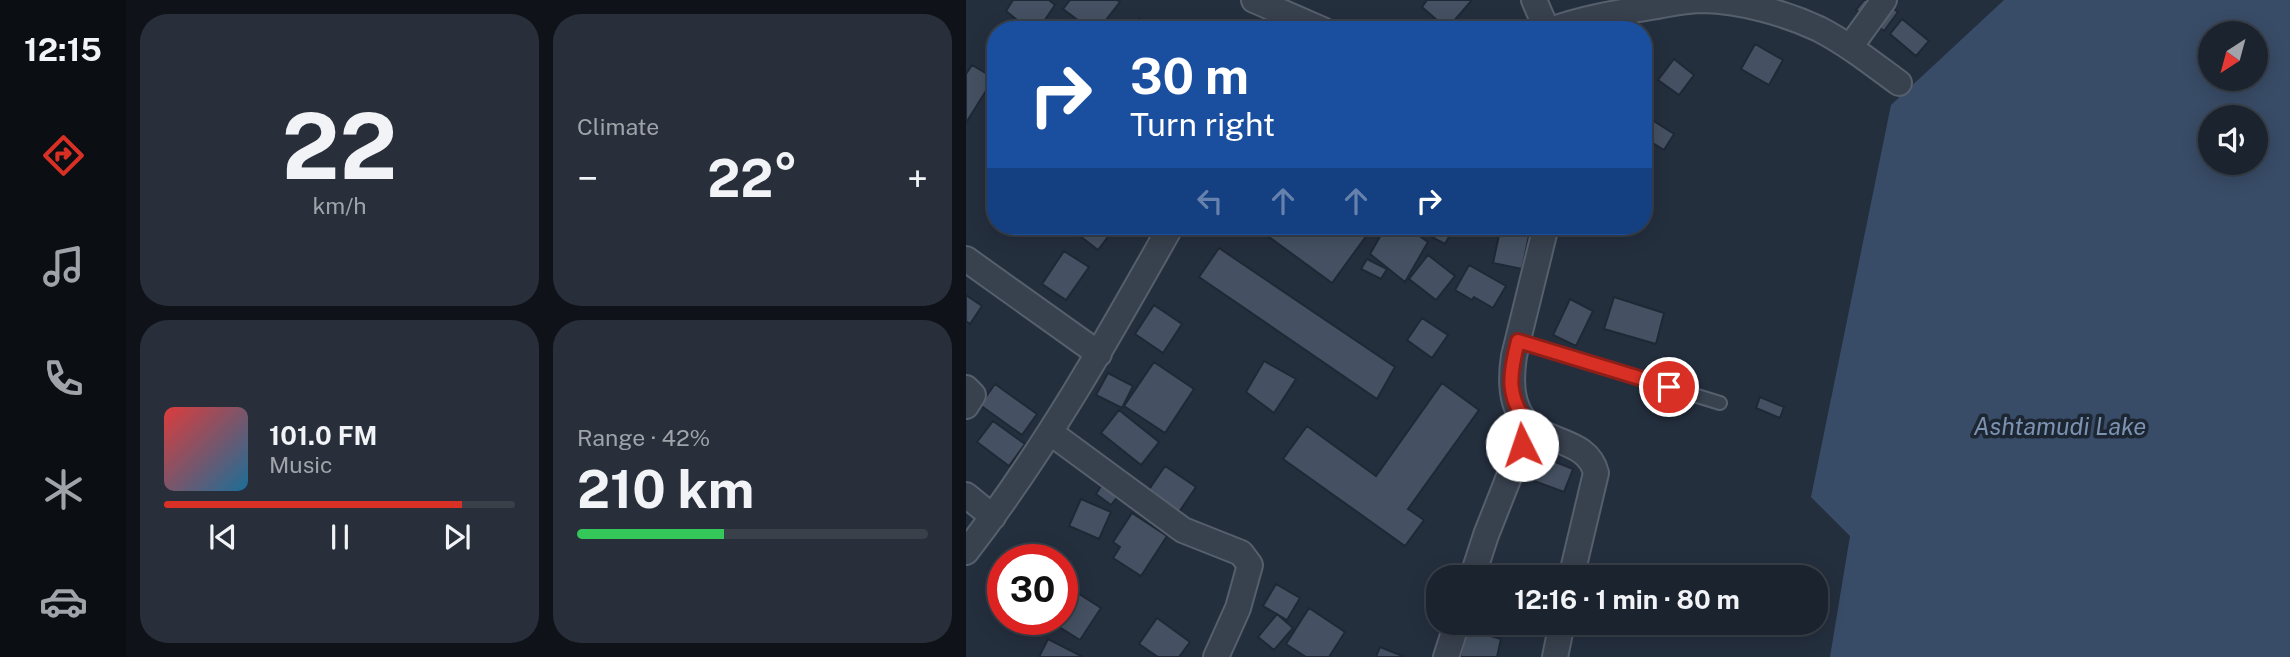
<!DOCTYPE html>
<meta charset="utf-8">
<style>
body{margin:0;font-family:"Public Sans",sans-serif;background:#282f3a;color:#f1f3f6;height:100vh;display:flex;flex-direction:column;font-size:26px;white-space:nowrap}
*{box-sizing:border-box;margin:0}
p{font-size:23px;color:#a0a4aa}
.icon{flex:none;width:38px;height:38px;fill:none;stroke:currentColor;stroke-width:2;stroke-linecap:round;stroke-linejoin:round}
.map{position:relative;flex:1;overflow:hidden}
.panel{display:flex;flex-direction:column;gap:14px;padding:14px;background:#0f1319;width:840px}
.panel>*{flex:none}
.guide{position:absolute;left:21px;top:21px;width:665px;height:214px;border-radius:28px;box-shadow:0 4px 18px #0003,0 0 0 2px #39404a;background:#1a4fa0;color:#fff;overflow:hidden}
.needle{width:46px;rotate:216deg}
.fabs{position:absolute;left:1232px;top:21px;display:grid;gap:14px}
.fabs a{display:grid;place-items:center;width:70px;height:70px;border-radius:50%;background:#1b232e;box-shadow:0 4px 18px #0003,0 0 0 2px #39404a;font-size:35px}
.speed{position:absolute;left:21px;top:544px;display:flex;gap:14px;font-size:35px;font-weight:700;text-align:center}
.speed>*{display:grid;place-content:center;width:91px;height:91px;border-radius:50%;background:#1b232e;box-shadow:0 4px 18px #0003,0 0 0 2px #39404a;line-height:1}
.speed .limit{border:10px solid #d22;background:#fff;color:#111}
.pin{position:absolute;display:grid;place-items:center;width:60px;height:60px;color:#fff;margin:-30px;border:4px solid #fff;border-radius:50%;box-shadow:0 2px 7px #0007}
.me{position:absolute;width:77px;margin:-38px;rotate:356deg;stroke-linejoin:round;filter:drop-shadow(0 0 5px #0008)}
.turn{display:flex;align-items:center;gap:24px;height:147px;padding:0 28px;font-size:32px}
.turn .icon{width:91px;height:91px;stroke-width:2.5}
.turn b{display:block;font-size:49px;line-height:60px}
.lanes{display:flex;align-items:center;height:66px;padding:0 28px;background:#0003;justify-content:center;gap:35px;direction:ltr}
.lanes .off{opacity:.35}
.big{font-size:52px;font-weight:700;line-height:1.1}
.panel .tile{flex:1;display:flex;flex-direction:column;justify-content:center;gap:10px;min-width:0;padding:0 24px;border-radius:28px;background:#282f3a}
.panel .dial{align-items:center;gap:0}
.dial b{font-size:91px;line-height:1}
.song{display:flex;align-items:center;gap:21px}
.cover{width:84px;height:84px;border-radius:10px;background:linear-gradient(135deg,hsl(0 70% 55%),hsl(200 70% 35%))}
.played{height:7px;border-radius:4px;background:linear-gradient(90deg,#d93025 85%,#39404a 85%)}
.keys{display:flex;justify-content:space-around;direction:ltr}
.heat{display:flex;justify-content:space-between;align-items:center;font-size:38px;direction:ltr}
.charge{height:10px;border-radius:5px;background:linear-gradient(90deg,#34c759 42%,#39404a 0)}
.panel .tiles{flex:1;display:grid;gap:14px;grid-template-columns:repeat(2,1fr)}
.trip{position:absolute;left:460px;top:565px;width:402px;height:70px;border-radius:28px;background:#1b232e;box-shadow:0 4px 18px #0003,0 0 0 2px #39404a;font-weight:700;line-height:70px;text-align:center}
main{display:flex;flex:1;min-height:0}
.tab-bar{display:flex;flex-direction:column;width:126px;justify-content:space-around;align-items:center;background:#0b0e12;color:#a0a4aa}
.tab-bar .icon{width:49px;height:49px}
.tab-bar .active{color:#d93025}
.tab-bar b{font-size:32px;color:#f1f3f6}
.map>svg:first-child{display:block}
.water{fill:#394c67;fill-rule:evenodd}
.building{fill:#455162;stroke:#1f2835;stroke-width:2}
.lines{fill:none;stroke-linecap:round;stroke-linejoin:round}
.lane-casing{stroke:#565f6c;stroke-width:16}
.street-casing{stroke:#565f6c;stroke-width:28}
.lane{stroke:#38414e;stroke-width:12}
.street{stroke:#38414e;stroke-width:24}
.route-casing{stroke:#8d1f18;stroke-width:18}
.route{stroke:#d93025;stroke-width:12}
.labels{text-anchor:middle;stroke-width:7;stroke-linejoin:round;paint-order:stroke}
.water-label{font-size:24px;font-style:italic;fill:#7c92b1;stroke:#1d2633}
</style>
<main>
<nav class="tab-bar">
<b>12:15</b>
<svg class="icon active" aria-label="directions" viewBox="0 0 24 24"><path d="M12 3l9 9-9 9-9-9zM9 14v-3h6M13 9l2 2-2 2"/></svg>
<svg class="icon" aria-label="music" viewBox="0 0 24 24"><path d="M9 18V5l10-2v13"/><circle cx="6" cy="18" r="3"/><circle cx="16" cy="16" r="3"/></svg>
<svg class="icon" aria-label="phone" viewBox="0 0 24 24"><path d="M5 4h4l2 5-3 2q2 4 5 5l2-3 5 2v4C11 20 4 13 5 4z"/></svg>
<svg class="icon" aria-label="climate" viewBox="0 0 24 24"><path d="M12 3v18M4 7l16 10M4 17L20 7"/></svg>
<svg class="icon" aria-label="car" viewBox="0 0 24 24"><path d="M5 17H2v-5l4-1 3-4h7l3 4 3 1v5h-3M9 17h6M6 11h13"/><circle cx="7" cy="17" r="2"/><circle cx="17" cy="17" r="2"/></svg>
</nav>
<section class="panel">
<div class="tiles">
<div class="tile dial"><b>22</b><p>km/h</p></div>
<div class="tile"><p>Climate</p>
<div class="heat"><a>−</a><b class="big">22°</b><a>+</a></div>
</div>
<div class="tile">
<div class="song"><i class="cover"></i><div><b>101.0 FM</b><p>Music</p></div></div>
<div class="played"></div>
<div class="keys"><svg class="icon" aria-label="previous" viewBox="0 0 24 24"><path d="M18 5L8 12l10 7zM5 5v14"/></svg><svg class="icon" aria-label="pause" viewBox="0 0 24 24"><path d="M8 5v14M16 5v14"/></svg><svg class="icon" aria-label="next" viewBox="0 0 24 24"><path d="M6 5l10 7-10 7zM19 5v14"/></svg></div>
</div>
<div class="tile"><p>Range · 42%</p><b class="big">210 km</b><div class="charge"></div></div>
</div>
</section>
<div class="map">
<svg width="1324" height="657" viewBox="0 0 1324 657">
<rect width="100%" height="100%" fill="#242f3e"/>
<path class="water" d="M1038 0H1324V657H864L884 536 845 497 925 105ZM1244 33H1290V79H1244ZM1244 117H1290V163H1244Z"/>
<path class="building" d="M47 0H83L89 5 72 30H63L40 11Z
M104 0H151L154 2 132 30H125L97 9Z
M461 0H506L481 29 456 7Z
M898 0H916L932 12 918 31 890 10Z
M173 18 190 30H166Z
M936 19 963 41 950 56 924 34Z
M789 44 817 60 803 85 775 69Z
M708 59 728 75 713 95 692 80Z
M6 65 28 78 0 123V74Z
M680 116 708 134 698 150 677 137V121Z
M101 226H150L132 250Z
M288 226H388L401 235 366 283Z
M420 226H439L462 242 439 282 404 254Z
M445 226H489L479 244Z
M535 226H565L556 269 527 263Z
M253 248 429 367 411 399 233 277Z
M98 251 123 267 100 300 76 284Z
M462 255 489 276 470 300 443 279Z
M401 259 421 269 415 279 395 269Z
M503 265 540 286 527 308 508 297 506 300 489 290Z
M0 295 16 306 4 324 0 321Z
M648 297 698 313 690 344 638 329Z
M604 299 627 311 610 346 587 335Z
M188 305 216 324 197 353 169 334Z
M456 318 482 335 466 358 441 340Z
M298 361 330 379 308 413 280 392Z
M188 362 228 389 199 433 158 406Z
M142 373 167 386 156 408 130 395Z
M476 383 513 410 442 509 458 520 439 546 317 459 341 426 410 476Z
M29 384 71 414 56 435 14 405Z
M794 397 818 407 814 418 790 408Z
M153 410 193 442 175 465 135 433Z
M27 421 59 444 43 466 11 442Z
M577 457 607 469 598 492 568 481Z
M199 466 230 487 211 515 180 494Z
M137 483 153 495 145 505 130 494Z
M115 499 145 512 133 539 103 526Z
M166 513 201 536 175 576 147 558 154 547 147 542Z
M96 583 135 608 114 640 82 620H96Z
M310 584 334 598 321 620 297 606Z
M343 608 379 632 363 657H340L320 644Z
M311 614 327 628 308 650 292 637Z
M191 618 224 642 213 657H192L173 644Z
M501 629 535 639 531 657H494Z
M82 639 117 657H73Z
M414 647 439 657H410Z"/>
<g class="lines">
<g class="lane-casing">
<path id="lane" d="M552 341 754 403"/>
</g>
<g class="street-casing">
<path id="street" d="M288 0 357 30
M568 0 581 30
M585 30C618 18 650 13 685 7 702 4 721 0 738 0 775 1 819 13 853 29 882 44 907 64 933 83
M884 47 918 0
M580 226 548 356C532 460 618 422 630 473L605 578
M0 259 133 354
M0 388 7 395 0 406
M85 433 217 530 275 553 284 565 272 608 250 657
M0 495 27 517
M0 552C79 450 142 338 205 226
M506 578 520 535 563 426
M480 657 491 623
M589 657 596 623"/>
</g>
<use href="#lane" class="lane"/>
<use href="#street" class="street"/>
</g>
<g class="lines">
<g class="route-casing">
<path id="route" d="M556 445 563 426C540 396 543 376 552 341L703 387"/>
</g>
<use href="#route" class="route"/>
</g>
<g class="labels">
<g class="water-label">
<text x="1094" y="435">Ashtamudi Lake</text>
</g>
</g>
</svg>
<div class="fabs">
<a><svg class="needle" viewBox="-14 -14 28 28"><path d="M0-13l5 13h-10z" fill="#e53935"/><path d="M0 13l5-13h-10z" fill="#a0a4aa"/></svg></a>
<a><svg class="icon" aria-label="sound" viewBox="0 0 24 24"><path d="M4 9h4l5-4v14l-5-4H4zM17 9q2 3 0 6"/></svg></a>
</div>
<div class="speed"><div class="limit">30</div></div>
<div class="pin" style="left:703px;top:387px;background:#d93025"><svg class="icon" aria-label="arrive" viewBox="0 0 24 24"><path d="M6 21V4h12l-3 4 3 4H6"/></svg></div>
<svg class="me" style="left:556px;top:445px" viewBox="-20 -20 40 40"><circle r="19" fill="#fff"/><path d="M0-13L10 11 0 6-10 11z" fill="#d93025"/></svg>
<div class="trip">12:16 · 1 min · 80 m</div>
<div class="guide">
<div class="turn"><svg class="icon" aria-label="right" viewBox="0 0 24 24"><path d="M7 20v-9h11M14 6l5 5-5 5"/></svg><div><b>30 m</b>Turn right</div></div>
<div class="lanes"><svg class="icon off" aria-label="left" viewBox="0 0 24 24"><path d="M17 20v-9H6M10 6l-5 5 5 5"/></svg><svg class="icon off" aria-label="ahead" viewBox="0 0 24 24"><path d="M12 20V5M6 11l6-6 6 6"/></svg><svg class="icon off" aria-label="ahead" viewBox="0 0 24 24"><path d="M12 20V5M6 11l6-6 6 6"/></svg><svg class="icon" aria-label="right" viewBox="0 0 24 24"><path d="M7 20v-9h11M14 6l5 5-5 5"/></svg></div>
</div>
</div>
</main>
